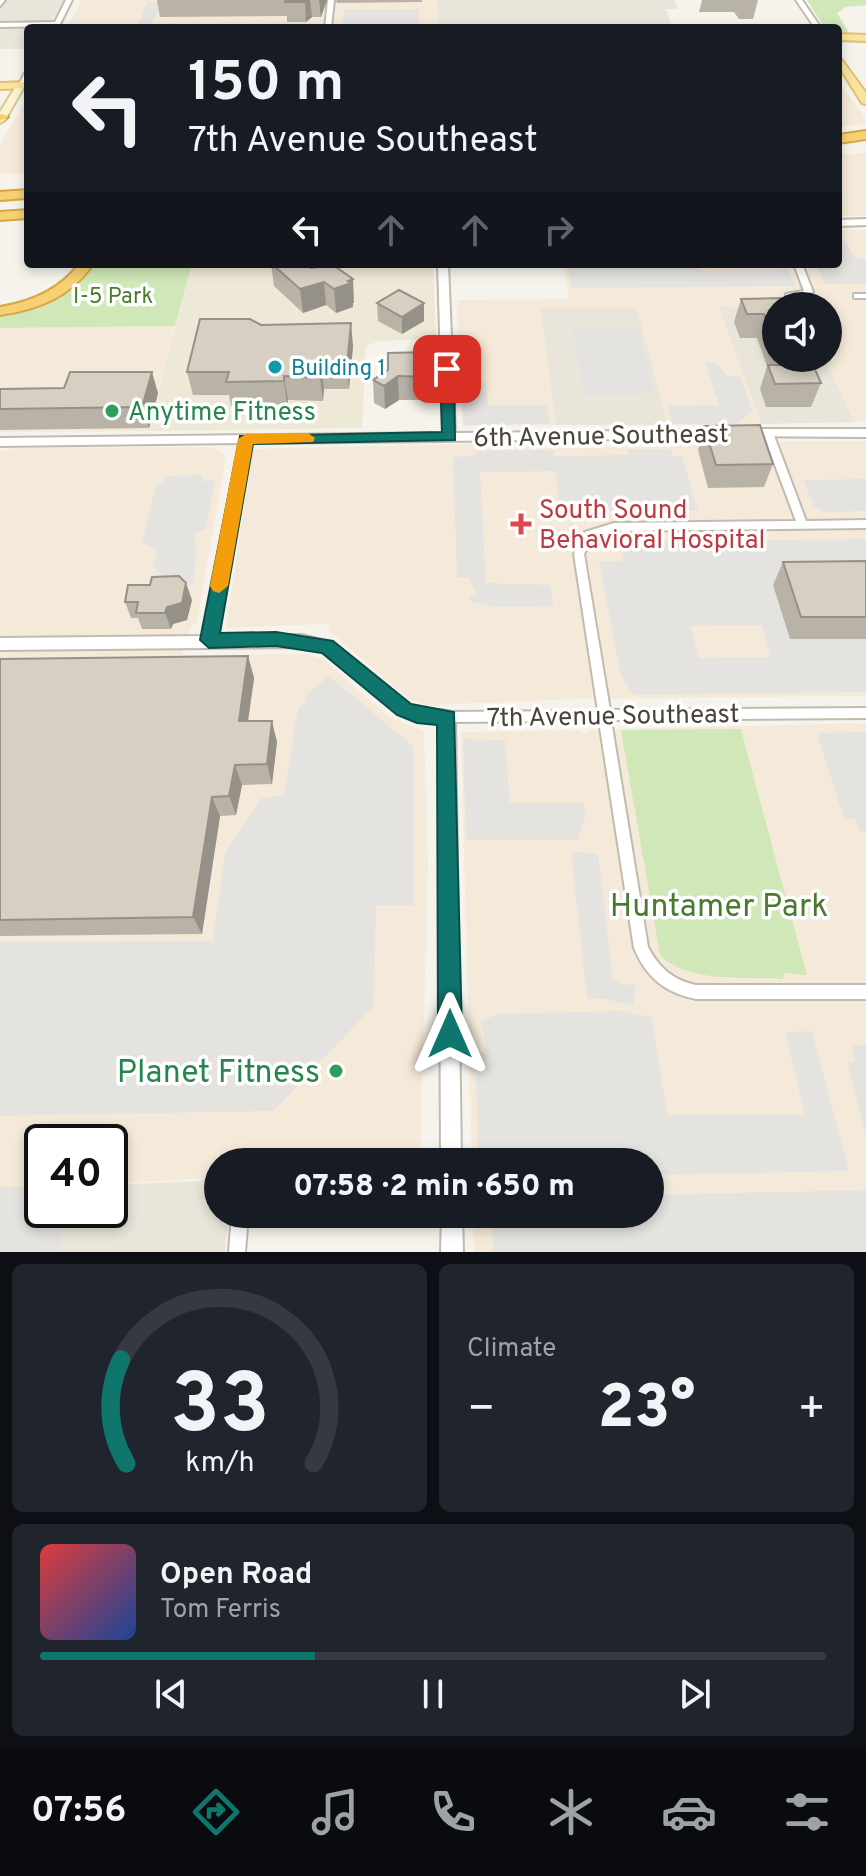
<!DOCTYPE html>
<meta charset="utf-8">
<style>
body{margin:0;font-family:Overpass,sans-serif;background:#20242c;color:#f1f3f6;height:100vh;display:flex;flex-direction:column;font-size:30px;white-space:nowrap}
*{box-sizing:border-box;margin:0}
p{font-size:26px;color:#9ea1a6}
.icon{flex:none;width:44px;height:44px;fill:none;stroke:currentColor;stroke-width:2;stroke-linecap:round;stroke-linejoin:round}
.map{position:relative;height:1252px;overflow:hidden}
.sheet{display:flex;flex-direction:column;gap:12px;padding:12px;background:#0d0f14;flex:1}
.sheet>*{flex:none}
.banner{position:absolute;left:24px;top:24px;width:818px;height:244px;border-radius:8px;box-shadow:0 4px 12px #0003;background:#171b24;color:#f1f3f6;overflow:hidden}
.tools{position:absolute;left:762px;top:292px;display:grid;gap:16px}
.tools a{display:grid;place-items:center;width:80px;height:80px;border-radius:50%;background:#171b24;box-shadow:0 4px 12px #0003;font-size:40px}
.speed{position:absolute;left:24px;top:1124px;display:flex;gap:16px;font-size:40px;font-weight:700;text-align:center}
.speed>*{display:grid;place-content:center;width:104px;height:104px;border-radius:50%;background:#171b24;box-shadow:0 4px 12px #0003;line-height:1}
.speed .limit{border:4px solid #111;border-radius:12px;background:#fff;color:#111}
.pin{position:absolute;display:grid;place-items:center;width:68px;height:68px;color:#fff;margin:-34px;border-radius:16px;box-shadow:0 4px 12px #0006}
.me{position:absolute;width:88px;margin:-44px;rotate:0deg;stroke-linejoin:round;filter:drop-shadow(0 0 6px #0008)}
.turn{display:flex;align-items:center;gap:28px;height:168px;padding:0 32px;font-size:36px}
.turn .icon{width:104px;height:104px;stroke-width:2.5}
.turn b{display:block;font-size:56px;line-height:68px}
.lanes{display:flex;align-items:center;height:76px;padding:0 32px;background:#0003;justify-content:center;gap:40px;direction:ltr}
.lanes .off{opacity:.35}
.big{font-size:60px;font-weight:800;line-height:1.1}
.sheet .tile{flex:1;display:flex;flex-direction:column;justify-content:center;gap:12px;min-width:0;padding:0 28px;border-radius:12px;background:#20242c}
.sheet .dial{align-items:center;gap:0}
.dial svg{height:208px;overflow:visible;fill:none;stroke:#363941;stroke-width:7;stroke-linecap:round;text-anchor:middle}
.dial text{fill:#f1f3f6;stroke:none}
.song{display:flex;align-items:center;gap:24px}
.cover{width:96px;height:96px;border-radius:12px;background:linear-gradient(135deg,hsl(0 70% 55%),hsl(220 70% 35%))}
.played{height:8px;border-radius:4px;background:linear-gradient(90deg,#0f766e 35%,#363941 35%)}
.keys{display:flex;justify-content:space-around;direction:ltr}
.heat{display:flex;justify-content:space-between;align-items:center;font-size:44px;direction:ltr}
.sheet .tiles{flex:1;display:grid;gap:12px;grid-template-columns:1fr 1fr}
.tile:last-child{grid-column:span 2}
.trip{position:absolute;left:204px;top:1148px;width:460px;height:80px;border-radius:40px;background:#171b24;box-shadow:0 4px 12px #0003;font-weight:800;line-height:80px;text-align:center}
.tab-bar{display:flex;height:128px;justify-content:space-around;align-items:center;background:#090b0e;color:#9ea1a6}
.tab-bar .icon{width:56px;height:56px}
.tab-bar .active{color:#0f766e}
.tab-bar b{font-size:36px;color:#f1f3f6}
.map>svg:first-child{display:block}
.residential{fill:#e9e5da}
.commercial{fill:#f5ead9}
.education{fill:#eee8d7}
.green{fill:#d0e7b7}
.parking{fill:#e4e3e0;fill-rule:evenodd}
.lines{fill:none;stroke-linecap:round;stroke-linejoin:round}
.minor-casing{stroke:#c1bbaf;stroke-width:4}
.tertiary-casing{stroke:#c1bbaf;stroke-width:4}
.secondary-casing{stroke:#d3c79d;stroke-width:4}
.primary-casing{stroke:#e0c16f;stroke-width:4}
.motorway-casing{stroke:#d8a643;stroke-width:4}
.minor{fill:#fff;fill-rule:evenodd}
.tertiary{fill:#fff;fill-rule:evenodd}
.secondary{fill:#fdf3cf;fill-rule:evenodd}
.primary{fill:#fae3a0;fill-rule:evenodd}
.motorway{fill:#f8d074;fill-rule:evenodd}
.wall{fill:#b9b2a7}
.shaded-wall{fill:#969188}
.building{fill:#d7cfc2;stroke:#969188;stroke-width:2}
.route{fill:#0f766e;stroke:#0a4d48;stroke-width:2}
.slow{fill:#f59e0b}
.culture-dot{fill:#0f9aa8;stroke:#fff;stroke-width:3}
.leisure-dot{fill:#2e9e5b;stroke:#fff;stroke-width:3}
.health-dot{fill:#e0444e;stroke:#fff;stroke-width:3}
.labels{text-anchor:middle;stroke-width:7;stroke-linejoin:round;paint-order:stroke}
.far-park-label{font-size:22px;fill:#497a2e;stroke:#fff}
.far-culture-label{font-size:22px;fill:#0d838f;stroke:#fff;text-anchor:start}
.leisure-label{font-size:26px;fill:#27864d;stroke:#fff;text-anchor:start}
.street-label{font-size:26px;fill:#4a443a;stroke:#fff}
.health-label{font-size:26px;fill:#be3a42;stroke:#fff;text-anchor:start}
.near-park-label{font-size:32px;fill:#497a2e;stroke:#fff}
.near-leisure-label{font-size:32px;fill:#27864d;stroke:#fff;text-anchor:end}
</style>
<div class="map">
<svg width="866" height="1252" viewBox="0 0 866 1252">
<rect width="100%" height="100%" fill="#f5f3ec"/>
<path class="residential" d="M0 0H64L52 20 45 22 44 28H28V49H0Z
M437 0H674L678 9H666L673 28H438Z
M776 306V358H825L854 422 761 424 718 307Z
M540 308H637L668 425H556Z
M218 1180V1214H229L225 1252H58L66 1210H110V1185Z"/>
<path class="commercial" d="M82 0H437L438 28H66Z
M838 82 865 117 866 124 838 126Z
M28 96V173L0 174V145Z
M866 153V216H838V155Z
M838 230H866V422H854L825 358H828V306L719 307 761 424 668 425 637 308H540L556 425 462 426 457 300 569 299 563 264H838Z
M175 326 148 431 0 432V328Z
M866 441V696L582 699 426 705 409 699 329 631 328 624 226 628 253 449 474 444 483 448 660 447 667 442Z
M212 447 226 456 197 622 189 629 182 655 307 654 323 659 391 718 424 731 428 864 420 1162H218V1178L110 1184V1142H42V1210H66L58 1252H0V452L15 448Z
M866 723V1252H474L473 1214H650V1162H472L461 732 578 730 585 733 589 730Z"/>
<path class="education" d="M192 264H433L436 339 380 341 366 346 362 428 148 431Z"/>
<path class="green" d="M807 0H866V5L846 7 837 13 849 33 838 35V28H825Z
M94 264H192L175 326 0 328V314C36 311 76 297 94 264Z
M741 729 750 764 807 975 784 973 783 979C746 976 688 984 660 955L621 730Z"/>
<path class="parking" d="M148 2H164L150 25 316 28H136Z
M344 9H419V28H342Z
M838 231 856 259H866V284H825L815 264H838Z
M567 264H686L703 271 788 270 796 286 571 288Z
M572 327H628L640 334 654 390 642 396H584Z
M705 362H715L727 376H740L753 412 736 424H672L668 406 719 405Z
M461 382H486L488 405H547L550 424 464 425Z
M628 449H671L672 456H682L698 511H561L555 471 480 472 486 583 551 585 553 606 495 607 471 602 469 598 476 593 469 578 457 577 453 457 476 456V451L553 450 554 456 629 455Z
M202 475 204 482 215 479 206 529 194 533 197 551 192 585 162 586 163 577 153 566 157 550 142 543 156 484 165 483 163 476Z
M866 479V511L824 512 814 506 803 480Z
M866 539V584L790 639H866V692L634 695 621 676 599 561H623L624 549 637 548 636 541ZM762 625 771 657 699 658 691 626Z
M329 676 413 746 414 905H376L374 1006 273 1111 0 1116V942L213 941 225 854 260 799 284 795 298 708 305 703 307 694Z
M866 732V832H860L855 819H844L817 733Z
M463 739 505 740 510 803H584L586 814 578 840H466Z
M581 852 598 854 613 978 625 985 635 984 634 1006 605 999H587L571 853Z
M619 1011 652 1017 667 1115H805L785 1032 812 1031 849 1171 650 1175V1162H479L475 1053H484L486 1042 480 1021 499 1014Z
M866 1044V1135L847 1062 855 1061 852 1046Z
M0 1187H42V1210H66L58 1252H0Z
M866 1190V1252H493L491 1214H650V1195Z"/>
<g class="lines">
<g class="minor-casing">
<path id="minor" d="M0 0H5L0 6Z
M328 0H334L331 28H325Z
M0 23 57 22 60 24 57 26 0 27Z
M794 264H802L813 292 793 298V306H787L786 294 804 291Z
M854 294H866V298H854Z
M768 430 773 433 806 521 866 520V528L614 531 593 538 584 554 610 710 866 708V718L611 720 648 947C659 968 673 980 696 985H866V999H696C665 993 646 977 634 948L599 721 447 722 443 721 441 717 443 713 447 712 598 711 574 554 585 532 614 523 796 521 763 433Z
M232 1214H248L245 1252H229Z"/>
</g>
<g class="tertiary-casing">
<path id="tertiary" d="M66 0H72L58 28H52Z
M796 0H802L821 28H815Z
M28 72V80L25 85 18 87 24 74Z
M866 219V225L838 226V220Z
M438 264H448L455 433 720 430 726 434 720 438 251 443 217 636 301 635 331 642 409 706C423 711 438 708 452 712L455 717 461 1162H441L439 723 417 721 399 714 322 651 301 647 0 650V638L203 636 239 443 0 446V438L443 433Z
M744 429H866V437L740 436V430Z
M442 1214H462L463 1252H441Z"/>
</g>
<g class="secondary-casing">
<path id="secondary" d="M21 82 25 85 5 120 0 123V112L18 83Z"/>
</g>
<g class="primary-casing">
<path id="primary" d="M838 34 866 35V41L838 40Z
M838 55 866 93V104L862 103 838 65Z
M28 82V88L0 89V83Z"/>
</g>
<g class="motorway-casing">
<path id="motorway" d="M0 114 6 115 8 117 0 121Z
M866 131V139L838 143V135Z
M28 190V198L0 200V192Z
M28 210V218L0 220V212Z
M79 264H93C70 297 39 309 0 315V307C31 302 60 290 79 264Z"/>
</g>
<use href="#minor" class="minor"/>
<use href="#tertiary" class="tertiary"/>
<use href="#secondary" class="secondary"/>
<use href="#primary" class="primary"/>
<use href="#motorway" class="motorway"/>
</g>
<path class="wall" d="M157 0H327L321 17H312L306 22H287V16L160 17Z
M336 0H422V2L337 3Z
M702 0H758L753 19H739L734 12H699Z
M271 264H305L354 303H353V307L336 313 326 305 303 313 274 286Z
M741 299 776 306V358H810L821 383 811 407H766L760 389 767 366 757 338H740L734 322Z
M377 303H424V321L402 334 378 321Z
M261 325 353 346 349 389H324L323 401 288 400 287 404 231 406 229 395H193L187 372Z
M428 352V400H399L385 409 374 403 373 380Z
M64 388 158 393 149 428 0 430V389Z
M704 426 773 464 764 487 708 488 698 450Z
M866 561V639H790L773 585 783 562Z
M192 600 187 620 173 624 171 629H142L138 618H131L125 602Z
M248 656 254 678 248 721 277 742 272 784 242 785 236 815 220 816 202 934 0 936V659Z"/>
<path class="shaded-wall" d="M307 0H310L312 17 306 22 305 2Z
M319 0H327L321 17Z
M353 279 354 303H353V307L336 313 334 289Z
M324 282 326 305 303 313 300 289Z
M424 303V321L402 334V317Z
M351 323 353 346 349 389 347 365Z
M321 365 324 389 323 401 320 378Z
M152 372 158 393 149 428 142 407Z
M284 376 288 400 287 404 284 381Z
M398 376 399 400 385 409 384 386Z
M186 583 192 600 187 620 173 624 171 629 165 613 167 607Z
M248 656 254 678 245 742 239 721Z
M272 721 277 742 272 784 267 764Z
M235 765 242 785 236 815 229 796Z
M212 797 220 816 202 934 193 917Z"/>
<path class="building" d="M286 0H307L305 2H285Z
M272 264H305L311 268 333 265 353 279 348 281 351 283 334 289 324 282 300 289Z
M399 290 424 303 402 317 377 303Z
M785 298 788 306H776V345L764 314H747L741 299Z
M200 319H250L261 325 351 323 347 365H321L320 378 284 376V381L226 382 229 372H187Z
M428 352V377L398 376 384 386 373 380 388 370V353Z
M781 358H810L821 383 775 384 768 365H784Z
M70 372H152L142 407 0 409V389L64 388Z
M760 425 773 464 716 465 704 426Z
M866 561V617H801L783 562Z
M179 576 186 583 182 603 167 607 165 613H136L138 602H125L128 585H150L152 577Z
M248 656 239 721H272L267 764 235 765 229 796 212 797 193 917 0 920V659Z"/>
<path class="route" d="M447 364 454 369 455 440 253 444 220 633 276 632 333 641 411 704 454 712 462 1034 459 1043 450 1047 441 1043 438 1034 437 725 417 723 397 715 322 653 276 646 209 648 200 640 240 436 442 432 440 369Z"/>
<path class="slow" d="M308 433 315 438 313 442 253 444 228 586 219 593 213 591 210 586 238 439 246 434Z"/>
<circle class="culture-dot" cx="275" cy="367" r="8"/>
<g class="leisure-dot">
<circle cx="112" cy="411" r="8"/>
<circle cx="336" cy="1071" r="8"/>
</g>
<path class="health-dot" d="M517 512h8v8h8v8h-8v8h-8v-8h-8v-8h8z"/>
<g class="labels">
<g class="far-park-label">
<text x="113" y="303">I-5 Park</text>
</g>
<g class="far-culture-label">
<text x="291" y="375">Building 1</text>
</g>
<g class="leisure-label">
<text x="128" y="420">Anytime Fitness</text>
</g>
<g class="street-label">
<text transform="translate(601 435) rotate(-1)" y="9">6th Avenue Southeast</text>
<text transform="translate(613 715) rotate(-1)" y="9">7th Avenue Southeast</text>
</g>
<g class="health-label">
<text x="539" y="518">South Sound<tspan x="539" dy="30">Behavioral Hospital</tspan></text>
</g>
<g class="near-park-label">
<text x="719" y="916">Huntamer Park</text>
</g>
<g class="near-leisure-label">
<text x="320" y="1082">Planet Fitness</text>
</g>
</g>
</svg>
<div class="tools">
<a><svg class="icon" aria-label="sound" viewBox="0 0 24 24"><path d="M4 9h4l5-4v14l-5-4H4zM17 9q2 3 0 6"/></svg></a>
</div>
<div class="speed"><div class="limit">40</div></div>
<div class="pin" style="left:447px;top:369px;background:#d93025"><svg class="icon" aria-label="arrive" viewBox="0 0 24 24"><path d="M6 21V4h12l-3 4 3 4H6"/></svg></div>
<svg class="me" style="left:450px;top:1034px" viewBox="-20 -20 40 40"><path d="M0-17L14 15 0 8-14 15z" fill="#0f766e" stroke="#fff" stroke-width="4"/></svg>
<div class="trip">07:58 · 2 min · 650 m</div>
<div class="banner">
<div class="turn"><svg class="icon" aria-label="left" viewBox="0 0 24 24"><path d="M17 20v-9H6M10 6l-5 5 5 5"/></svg><div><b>150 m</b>7th Avenue Southeast</div></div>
<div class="lanes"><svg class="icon" aria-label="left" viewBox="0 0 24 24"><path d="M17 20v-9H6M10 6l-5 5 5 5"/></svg><svg class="icon off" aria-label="ahead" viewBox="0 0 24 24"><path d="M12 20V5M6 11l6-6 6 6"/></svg><svg class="icon off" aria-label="ahead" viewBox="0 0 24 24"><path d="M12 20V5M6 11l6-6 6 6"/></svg><svg class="icon off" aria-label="right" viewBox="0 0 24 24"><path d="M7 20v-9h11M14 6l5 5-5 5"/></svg></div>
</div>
</div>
<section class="sheet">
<div class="tiles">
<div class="tile dial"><svg viewBox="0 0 100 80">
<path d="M14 69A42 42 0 1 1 86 69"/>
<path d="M14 69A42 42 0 0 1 12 29" stroke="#0f766e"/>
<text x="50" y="56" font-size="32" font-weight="700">33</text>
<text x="50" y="72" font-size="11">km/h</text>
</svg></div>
<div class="tile"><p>Climate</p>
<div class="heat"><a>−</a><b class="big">23°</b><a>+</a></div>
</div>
<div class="tile">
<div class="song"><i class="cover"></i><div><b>Open Road</b><p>Tom Ferris</p></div></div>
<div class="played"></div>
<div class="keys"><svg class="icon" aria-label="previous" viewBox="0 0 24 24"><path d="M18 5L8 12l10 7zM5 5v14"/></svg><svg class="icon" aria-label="pause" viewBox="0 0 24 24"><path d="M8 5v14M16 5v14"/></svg><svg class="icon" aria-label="next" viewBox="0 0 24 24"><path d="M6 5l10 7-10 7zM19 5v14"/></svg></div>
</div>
</div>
</section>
<nav class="tab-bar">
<b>07:56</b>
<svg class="icon active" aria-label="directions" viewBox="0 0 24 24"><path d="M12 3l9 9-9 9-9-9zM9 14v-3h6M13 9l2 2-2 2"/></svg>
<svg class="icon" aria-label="music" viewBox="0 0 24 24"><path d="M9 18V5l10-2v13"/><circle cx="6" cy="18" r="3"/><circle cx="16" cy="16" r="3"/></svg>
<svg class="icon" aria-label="phone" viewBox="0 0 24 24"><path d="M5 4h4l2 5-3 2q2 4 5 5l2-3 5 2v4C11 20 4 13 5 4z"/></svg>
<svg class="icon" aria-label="climate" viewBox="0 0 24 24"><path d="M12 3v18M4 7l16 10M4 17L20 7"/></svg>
<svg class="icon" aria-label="car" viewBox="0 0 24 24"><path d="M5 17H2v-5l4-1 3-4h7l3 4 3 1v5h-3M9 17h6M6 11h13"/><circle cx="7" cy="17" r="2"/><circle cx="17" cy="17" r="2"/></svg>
<svg class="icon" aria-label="filters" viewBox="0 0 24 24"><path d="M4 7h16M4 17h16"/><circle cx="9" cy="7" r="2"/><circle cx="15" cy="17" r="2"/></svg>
</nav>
